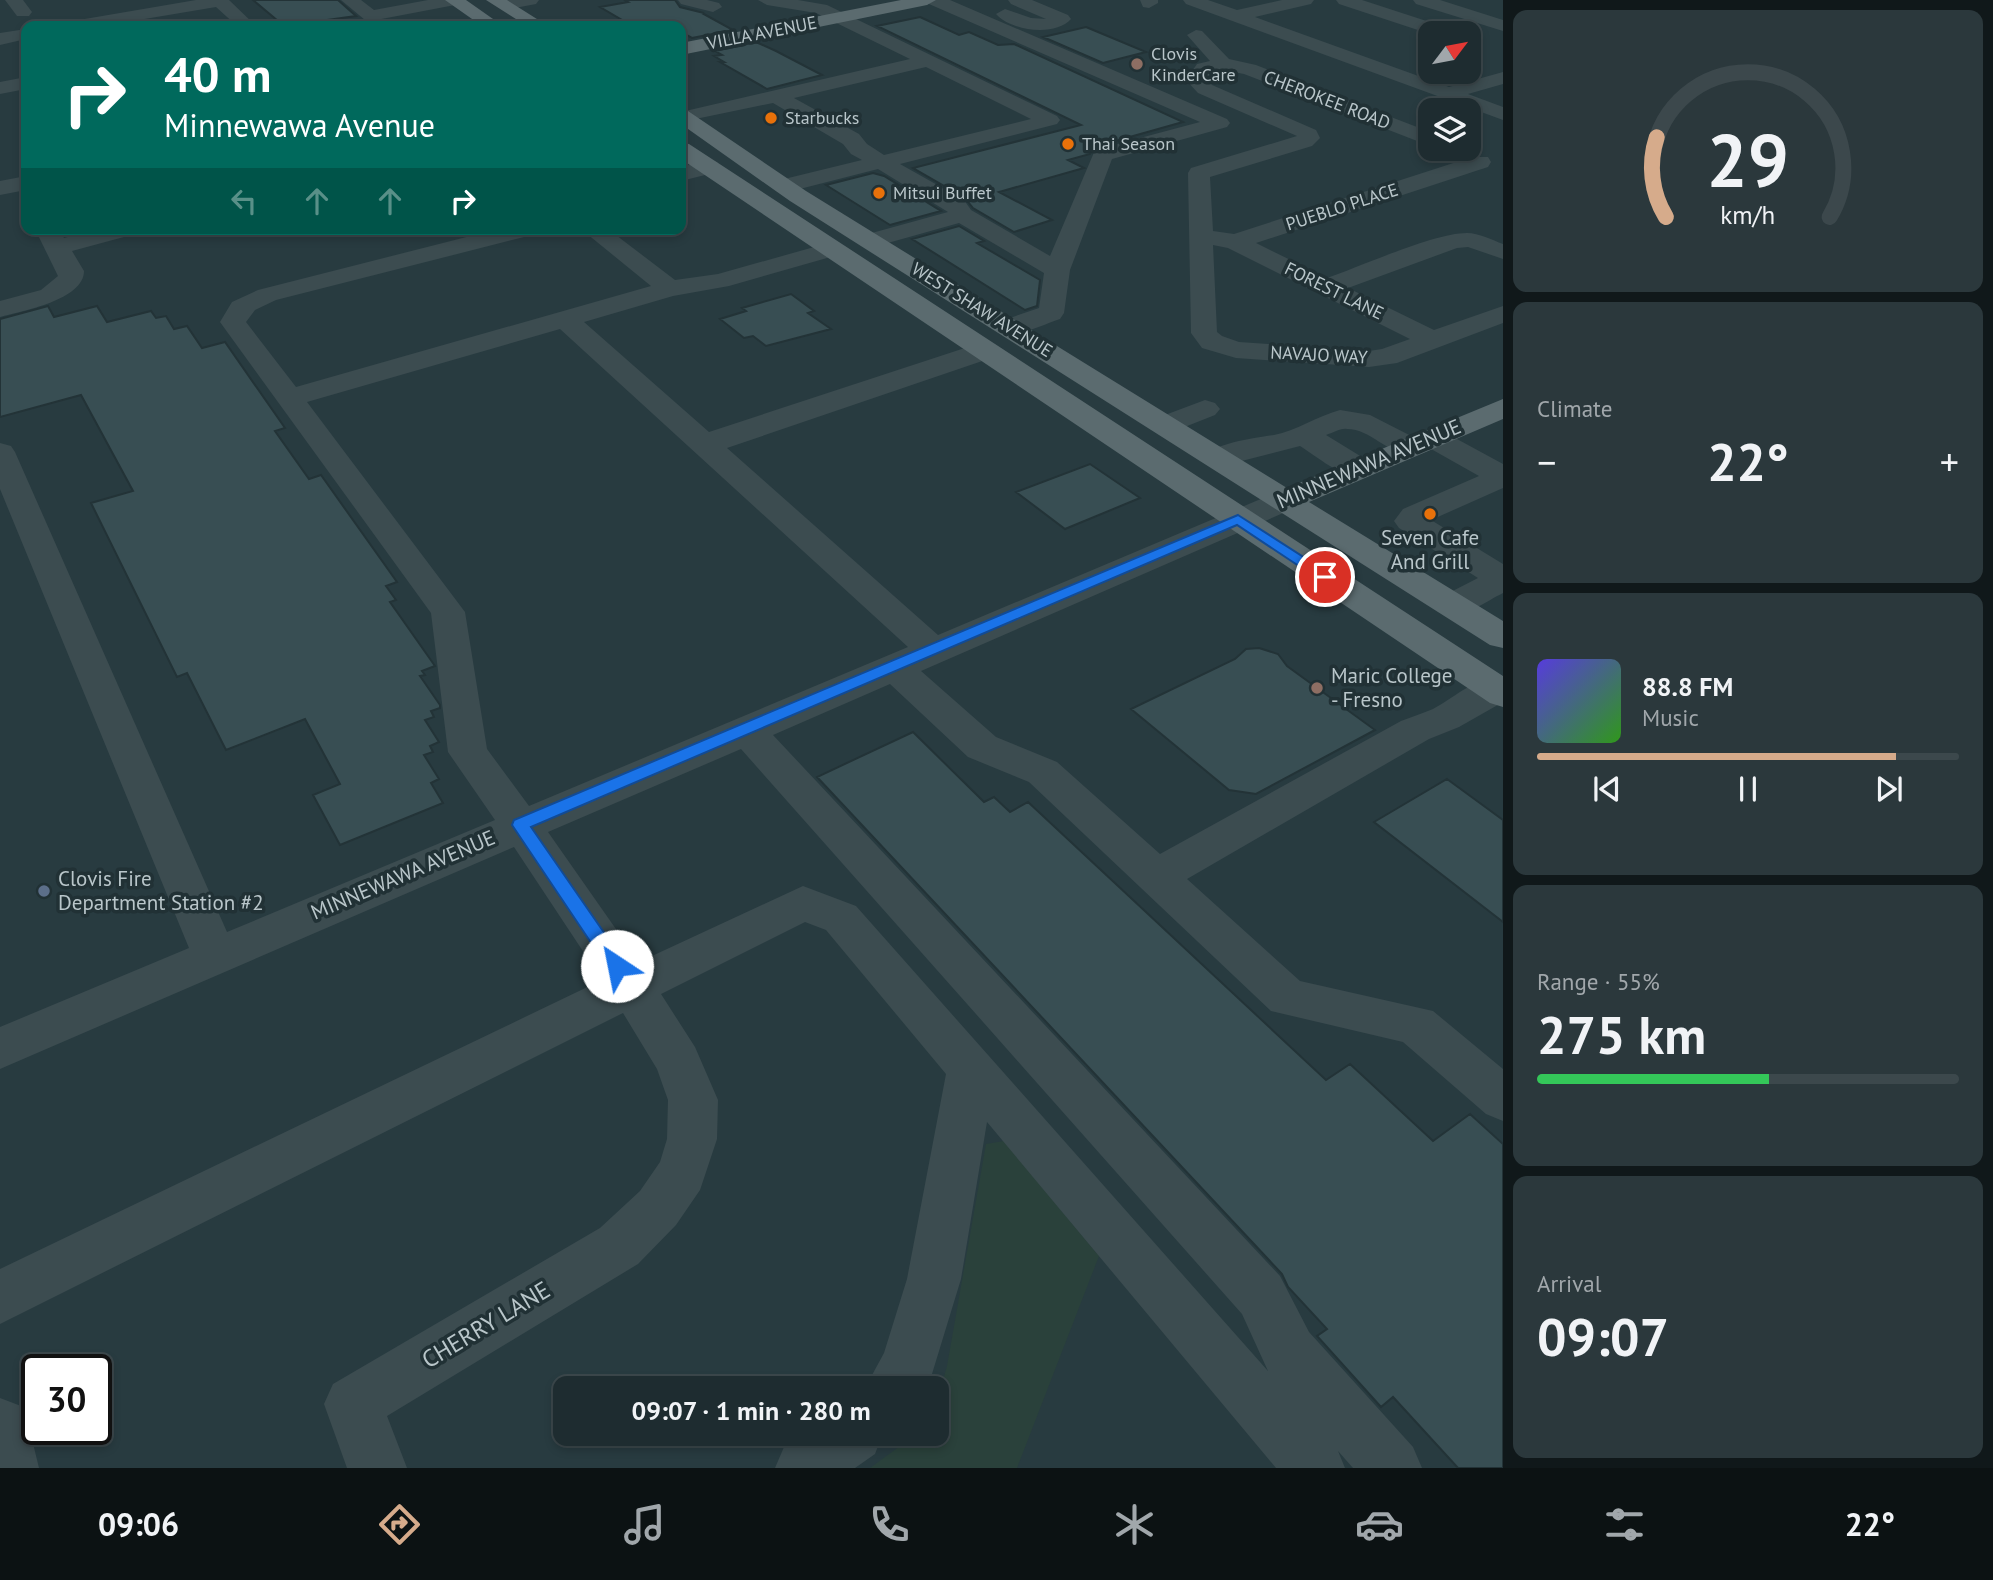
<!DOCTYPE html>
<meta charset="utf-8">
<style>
body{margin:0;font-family:"PT Sans",sans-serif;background:#2b383c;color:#f1f3f6;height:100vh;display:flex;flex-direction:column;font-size:26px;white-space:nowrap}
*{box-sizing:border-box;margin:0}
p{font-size:23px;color:#a1a7ab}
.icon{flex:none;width:38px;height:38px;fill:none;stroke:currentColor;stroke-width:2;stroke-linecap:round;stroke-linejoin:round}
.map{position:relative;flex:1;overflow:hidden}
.side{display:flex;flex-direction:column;gap:10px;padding:10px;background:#10181a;width:490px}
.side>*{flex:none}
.top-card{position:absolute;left:21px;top:21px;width:665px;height:214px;border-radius:14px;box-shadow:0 4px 10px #0003,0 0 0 2px #3c484c;background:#00695c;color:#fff;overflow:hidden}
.needle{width:46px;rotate:58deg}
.tools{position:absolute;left:1418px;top:21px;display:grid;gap:14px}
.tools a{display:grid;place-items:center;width:63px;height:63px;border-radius:14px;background:#1e2c30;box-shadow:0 4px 10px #0003,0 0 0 2px #3c484c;font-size:35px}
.speed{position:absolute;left:21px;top:1354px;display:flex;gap:14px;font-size:35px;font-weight:700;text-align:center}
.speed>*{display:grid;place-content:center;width:91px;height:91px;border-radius:50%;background:#1e2c30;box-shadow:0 4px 10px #0003,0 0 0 2px #3c484c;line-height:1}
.speed .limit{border:4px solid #111;border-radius:10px;background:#fff;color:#111}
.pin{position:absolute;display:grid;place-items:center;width:60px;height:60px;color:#fff;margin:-30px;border:4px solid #fff;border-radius:50%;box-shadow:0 2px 7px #0007}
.me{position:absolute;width:77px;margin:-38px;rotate:326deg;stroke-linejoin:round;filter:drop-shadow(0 0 5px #0008)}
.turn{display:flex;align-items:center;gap:24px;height:147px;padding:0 28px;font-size:32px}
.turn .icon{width:91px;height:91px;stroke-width:2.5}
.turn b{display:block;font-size:49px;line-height:60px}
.lanes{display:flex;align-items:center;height:66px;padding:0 28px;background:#0003;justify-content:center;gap:35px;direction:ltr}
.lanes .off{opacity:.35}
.big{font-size:52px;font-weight:800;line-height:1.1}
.side .tile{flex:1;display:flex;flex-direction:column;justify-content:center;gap:10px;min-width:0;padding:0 24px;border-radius:14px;background:#2b383c}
.side .dial{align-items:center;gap:0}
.dial svg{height:182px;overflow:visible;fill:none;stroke:#3c484c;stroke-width:7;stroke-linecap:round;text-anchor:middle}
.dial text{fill:#f1f3f6;stroke:none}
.song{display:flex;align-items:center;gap:21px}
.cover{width:84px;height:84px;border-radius:10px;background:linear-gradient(135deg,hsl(250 70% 55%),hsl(110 70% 35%))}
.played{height:7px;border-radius:4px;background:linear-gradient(90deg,#d6ab8b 85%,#3c484c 85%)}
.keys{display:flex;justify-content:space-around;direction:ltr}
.heat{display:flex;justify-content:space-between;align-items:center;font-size:38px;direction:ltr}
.charge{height:10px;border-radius:5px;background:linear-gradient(90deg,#34c759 55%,#3c484c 0)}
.trip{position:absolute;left:553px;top:1376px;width:396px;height:70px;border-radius:14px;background:#1e2c30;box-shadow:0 4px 10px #0003,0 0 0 2px #3c484c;font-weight:800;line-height:70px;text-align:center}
.tabs{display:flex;height:112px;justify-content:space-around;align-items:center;background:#0c1213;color:#a1a7ab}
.tabs .icon{width:49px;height:49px}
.tabs .on{color:#d6ab8b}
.tabs b{font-size:32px;color:#f1f3f6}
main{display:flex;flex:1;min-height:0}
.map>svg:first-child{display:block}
.green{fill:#2a413b}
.building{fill:#384e53;stroke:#233337;stroke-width:2}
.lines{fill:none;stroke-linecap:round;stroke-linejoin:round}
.minor{fill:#3c4c50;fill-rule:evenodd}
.major{fill:#5b6b6f;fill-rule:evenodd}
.route{fill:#1a73e8;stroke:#114b97;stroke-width:2}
.education-dot{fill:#8d6e63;stroke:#213135;stroke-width:2.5}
.food-dot{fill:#e8710a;stroke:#213135;stroke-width:2.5}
.service-dot{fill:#5c6f8a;stroke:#213135;stroke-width:2.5}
.labels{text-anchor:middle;stroke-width:7;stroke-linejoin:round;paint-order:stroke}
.far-street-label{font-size:18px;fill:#b9c6ca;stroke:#213135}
.far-poi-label{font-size:18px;fill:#b9c6ca;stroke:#213135;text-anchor:start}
.street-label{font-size:21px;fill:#b9c6ca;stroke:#213135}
.poi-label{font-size:21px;fill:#b9c6ca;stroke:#213135;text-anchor:start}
.near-street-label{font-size:24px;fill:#b9c6ca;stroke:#213135}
</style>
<main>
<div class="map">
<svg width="1503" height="1468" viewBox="0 0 1503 1468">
<rect width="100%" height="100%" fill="#283b40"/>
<path class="green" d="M1004 1141 1099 1256 1017 1468H870L918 1433H936V1405L947 1366 986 1144Z"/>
<path class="building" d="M253 0H338L356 16 284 26Z
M624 0H675L680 7 704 13H702L733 30 692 38 681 32V26H671L662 21 643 25 629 24 600 7 628 2Z
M920 17 959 35 969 32 998 45 1014 44 1183 122 1112 142 1094 147 1090 154 1068 160 1084 168 999 192 1052 220 1014 232 973 208 965 198 913 168 1081 125 877 26Z
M1086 27 1146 52 1103 63 1043 37Z
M756 42 776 51 822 75 767 89 720 62H724L714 56 722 55 715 51Z
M873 173 884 176 941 211 890 225 826 185Z
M959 226 984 241 977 243 1040 280 1037 306 1025 310 912 239Z
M791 294 814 311 808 313 831 329 766 346 753 336 744 338 720 319 746 311 742 308Z
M48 306 54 317 97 306 107 322 151 311 156 318 166 316 174 329 187 326 202 348 225 342 285 428 275 431 309 479 321 475 397 582 386 586 396 600 390 602 435 666 422 671 425 675 420 676 440 705V708L431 711 434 717 425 720 439 742 430 746 433 752 424 755 439 779 431 783 443 803 340 845 313 795 340 784 305 719 226 750 187 673 177 677 91 503 133 491 81 395 0 417V319Z
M1090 464 1140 498 1065 529 1016 492Z
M1259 648 1278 654 1287 666 1375 730 1256 794 1229 790 1131 709 1235 659 1246 649Z
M913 732 984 802 994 797 1010 812 1028 802 1326 1080 1350 1064 1433 1141 1470 1114 1503 1144V1468H1458L1393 1397 1381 1407 1317 1336 1327 1329 1288 1287 1282 1274 817 777Z
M1447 779 1503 820V922L1374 822Z"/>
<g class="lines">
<path class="minor" d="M5 0H23L32 12 29 16H17Z
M196 0H229L256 26H237L216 7 103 26H64L73 21Z
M341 0H361L374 10 428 0H464L455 5 371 21 365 20Z
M503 0H539L536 4 504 10 495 5Z
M678 0H707L719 3 722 7 713 12 681 4Z
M758 0H798L827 5 1057 116 1060 120 1057 124 900 164 964 200 971 210 1050 256 1095 150 1200 122 929 4 926 0H950L1227 119 1230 123 1227 127 1112 159 1070 270 1064 313 1060 319C1042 325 1020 337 1001 333L997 327 1001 321 1039 308 1044 273 959 223 870 248 861 246 858 241 861 236 948 212 878 169 784 193 776 191 773 186 776 181 862 160 851 154 843 144 773 103 681 122V112L910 59 816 13 767 5ZM926 67 1031 119 884 155 867 144 859 134 794 98Z
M1008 0H1032L1068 15 1071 19C1055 37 1011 31 996 14L1005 9 1031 18 1046 19 1011 4Z
M1140 0H1158V3L1149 8 1143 7Z
M1183 0H1208L1237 10 1282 0H1314L1311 4 1255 17 1449 87 1503 72V84L1468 94 1503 107V120L1186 4Z
M1336 0H1362L1451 29 1454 33 1430 34 1339 4Z
M1413 0H1440L1503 20V31L1416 4Z
M26 29V39L0 45V33Z
M1196 30 1202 31 1229 59 1256 65 1430 132V146L1244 74 1223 70 1211 72 1206 79 1212 85 1316 130 1320 138 1312 146 1210 177 1213 231 1234 234 1472 157H1488L1491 162 1488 167 1256 243 1327 278C1362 266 1434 233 1467 233 1479 233 1492 240 1503 244V259L1468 247 1457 248 1348 288 1434 330 1503 306V323L1397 363 1369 367 1236 358 1202 348 1191 333 1188 173 1191 168 1297 136 1198 93 1186 80 1197 64 1210 61 1187 35ZM1213 245 1228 248 1410 339 1382 349 1369 351 1239 342 1222 336 1217 332Z
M26 77V89L0 94V82Z
M709 160 717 162 720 167 717 172 681 181V167Z
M26 176V190L0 195V181Z
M35 229H59L64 238 98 229H139L135 234 72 251 84 271C84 300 22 311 0 317V301L41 290 58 276Z
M498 229H540L536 234 276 300 255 310 246 322 296 387 651 286 581 229H608L675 280 718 274 832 242 841 244 844 249 841 254 729 286 673 296 584 322 709 432 974 345 984 343 994 345 998 351 994 357 727 448 938 635 1275 493 1286 490 1297 493 1302 500 1297 507 921 671 996 737 1057 762 1160 854 1401 721C1412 717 1423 713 1433 709 1453 699 1480 673 1503 679V702L1459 727 1429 739 1187 879 1300 981 1433 1011 1503 1069V1121L1486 1114 1403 1042 1271 1011 1029 782 968 757 890 684 773 735 1280 1276 1309 1332 1413 1447 1422 1468H1353L1338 1451 1345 1468H1276L987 1122 961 1279 928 1387 865 1388 884 1353 907 1279 946 1074 826 930 805 922 661 994 695 1047 718 1100 717 1139 700 1190 676 1225 638 1264 387 1416 407 1468H347L324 1404 333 1384 600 1228 640 1191 660 1162 667 1139 668 1100 657 1069 623 1013 0 1324V1269L602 980 514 847 0 1069V1027L189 948 0 489V443L11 446 15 452 227 932 495 820 448 752 431 613 220 322 232 302 258 290ZM560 329 908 647 529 806 487 749 465 612 307 402ZM741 749 1242 1314 1268 1371 856 906 803 886 639 962 548 832Z
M1205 400 1215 403 1220 409 1215 415 1177 430 1167 433 1157 430 1152 424 1157 418Z
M1340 410 1370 415 1419 440 1422 432 1433 429 1444 432 1503 464V488L1431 520 1503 564V593C1483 603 1464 619 1441 613L1436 605 1441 597 1478 578 1399 528 1394 521 1403 509 1479 476 1424 445 1421 453C1391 461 1374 429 1347 429 1340 428 1333 433 1326 435L1370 462 1374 469 1370 476C1345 482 1321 459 1300 446L1218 467 1207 464 1203 458C1213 443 1255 438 1274 435 1296 431 1317 416 1340 410Z
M0 1398 21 1406 29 1427 39 1468H0Z
M803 1433H883L875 1454 855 1468H775L784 1447Z"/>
<path class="major" d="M445 0H466L503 26H482Z
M486 0H507L548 26H527Z
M901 0H936L927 5 681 55V43Z
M681 109 688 111 806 191 1287 488 1503 399V419L1309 502 1503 621V648L1490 645 790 201 681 124Z
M681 143 689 144 1503 676V707L1490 703 681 159Z"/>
</g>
<path class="route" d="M1238 515 1330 574V580H1320L1237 525 531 827 623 960 626 966 623 971 617 973 610 971 512 825 514 820Z"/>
<g class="education-dot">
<circle cx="1137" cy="64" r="7"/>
<circle cx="1317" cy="688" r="7"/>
</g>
<g class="food-dot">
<circle cx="771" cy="118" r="7"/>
<circle cx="1068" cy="144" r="7"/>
<circle cx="879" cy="193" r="7"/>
<circle cx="1430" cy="514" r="7"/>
</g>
<circle class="service-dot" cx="44" cy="891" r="7"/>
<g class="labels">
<g class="far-street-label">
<text transform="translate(762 33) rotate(-11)" y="6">VILLA AVENUE</text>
<text transform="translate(1327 100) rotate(21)" y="6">CHEROKEE ROAD</text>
<text transform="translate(1342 207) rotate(-18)" y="6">PUEBLO PLACE</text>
<text transform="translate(1334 291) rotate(26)" y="6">FOREST LANE</text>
<text transform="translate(982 310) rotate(32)" y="6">WEST SHAW AVENUE</text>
<text transform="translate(1319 355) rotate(3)" y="6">NAVAJO WAY</text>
</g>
<g class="far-poi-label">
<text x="1151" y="60">Clovis<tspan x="1151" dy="21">KinderCare</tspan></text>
<text x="785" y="124">Starbucks</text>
<text x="1082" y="150">Thai Season</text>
<text x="893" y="199">Mitsui Buffet</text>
</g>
<g class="street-label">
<text transform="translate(1369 464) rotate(-23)" y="7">MINNEWAWA AVENUE</text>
<text transform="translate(403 875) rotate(-23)" y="7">MINNEWAWA AVENUE</text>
</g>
<g class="poi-label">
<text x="1430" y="545" text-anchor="middle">Seven Cafe<tspan x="1430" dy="24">And Grill</tspan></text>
<text x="1331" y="683">Maric College<tspan x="1331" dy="24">- Fresno</tspan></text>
<text x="58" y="886">Clovis Fire<tspan x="58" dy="24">Department Station #2</tspan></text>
</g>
<g class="near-street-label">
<text transform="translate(486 1325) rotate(-31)" y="8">CHERRY LANE</text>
</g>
</g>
</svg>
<div class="tools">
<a><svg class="needle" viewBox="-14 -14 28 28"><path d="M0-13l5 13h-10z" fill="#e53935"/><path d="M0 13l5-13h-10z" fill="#a1a7ab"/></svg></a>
<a><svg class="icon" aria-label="layers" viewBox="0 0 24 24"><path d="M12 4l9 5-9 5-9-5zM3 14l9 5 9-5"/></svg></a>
</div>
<div class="speed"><div class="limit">30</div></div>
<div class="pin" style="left:1325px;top:577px;background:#d93025"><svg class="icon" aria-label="arrive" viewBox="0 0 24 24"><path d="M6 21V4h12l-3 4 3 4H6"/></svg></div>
<svg class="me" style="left:617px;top:966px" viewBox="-20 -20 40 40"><circle r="19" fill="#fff"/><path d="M0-13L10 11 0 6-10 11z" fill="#1a73e8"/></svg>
<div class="trip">09:07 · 1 min · 280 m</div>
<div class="top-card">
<div class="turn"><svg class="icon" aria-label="right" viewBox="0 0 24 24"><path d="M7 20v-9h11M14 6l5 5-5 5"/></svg><div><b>40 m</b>Minnewawa Avenue</div></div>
<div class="lanes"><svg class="icon off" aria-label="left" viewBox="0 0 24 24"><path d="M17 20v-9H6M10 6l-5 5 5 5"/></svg><svg class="icon off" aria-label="ahead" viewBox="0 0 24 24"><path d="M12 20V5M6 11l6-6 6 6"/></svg><svg class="icon off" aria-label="ahead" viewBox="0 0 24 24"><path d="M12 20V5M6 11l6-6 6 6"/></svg><svg class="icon" aria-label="right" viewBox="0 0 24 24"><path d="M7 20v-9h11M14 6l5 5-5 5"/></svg></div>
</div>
</div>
<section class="side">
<div class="tile dial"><svg viewBox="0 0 100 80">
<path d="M14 69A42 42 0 1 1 86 69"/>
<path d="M14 69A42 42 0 0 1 10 34" stroke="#d6ab8b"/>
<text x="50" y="56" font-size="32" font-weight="700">29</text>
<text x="50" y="72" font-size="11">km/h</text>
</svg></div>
<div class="tile"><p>Climate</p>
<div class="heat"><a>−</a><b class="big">22°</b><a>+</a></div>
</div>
<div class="tile">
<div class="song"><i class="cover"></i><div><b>88.8 FM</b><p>Music</p></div></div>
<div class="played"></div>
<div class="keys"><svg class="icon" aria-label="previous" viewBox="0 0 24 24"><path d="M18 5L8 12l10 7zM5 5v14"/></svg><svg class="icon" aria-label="pause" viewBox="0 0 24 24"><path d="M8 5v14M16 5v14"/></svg><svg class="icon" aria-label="next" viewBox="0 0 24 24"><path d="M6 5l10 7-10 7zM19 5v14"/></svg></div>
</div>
<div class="tile"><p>Range · 55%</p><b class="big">275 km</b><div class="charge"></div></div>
<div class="tile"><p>Arrival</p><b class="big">09:07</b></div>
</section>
</main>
<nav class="tabs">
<b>09:06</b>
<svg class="icon on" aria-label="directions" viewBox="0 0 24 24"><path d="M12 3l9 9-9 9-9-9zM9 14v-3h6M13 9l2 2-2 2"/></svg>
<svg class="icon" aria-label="music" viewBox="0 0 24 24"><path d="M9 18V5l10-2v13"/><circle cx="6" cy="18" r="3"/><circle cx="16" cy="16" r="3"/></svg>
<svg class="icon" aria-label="phone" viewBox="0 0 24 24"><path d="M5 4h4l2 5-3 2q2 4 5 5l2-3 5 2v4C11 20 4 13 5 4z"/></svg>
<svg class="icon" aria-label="climate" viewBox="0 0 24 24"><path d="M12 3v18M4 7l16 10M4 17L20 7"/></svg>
<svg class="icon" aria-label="car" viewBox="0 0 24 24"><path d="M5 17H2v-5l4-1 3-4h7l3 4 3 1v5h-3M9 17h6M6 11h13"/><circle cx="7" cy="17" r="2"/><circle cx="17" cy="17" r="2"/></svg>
<svg class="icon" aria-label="filters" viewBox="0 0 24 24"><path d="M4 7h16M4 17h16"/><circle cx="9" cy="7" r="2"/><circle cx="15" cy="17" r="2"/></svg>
<b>22°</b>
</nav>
